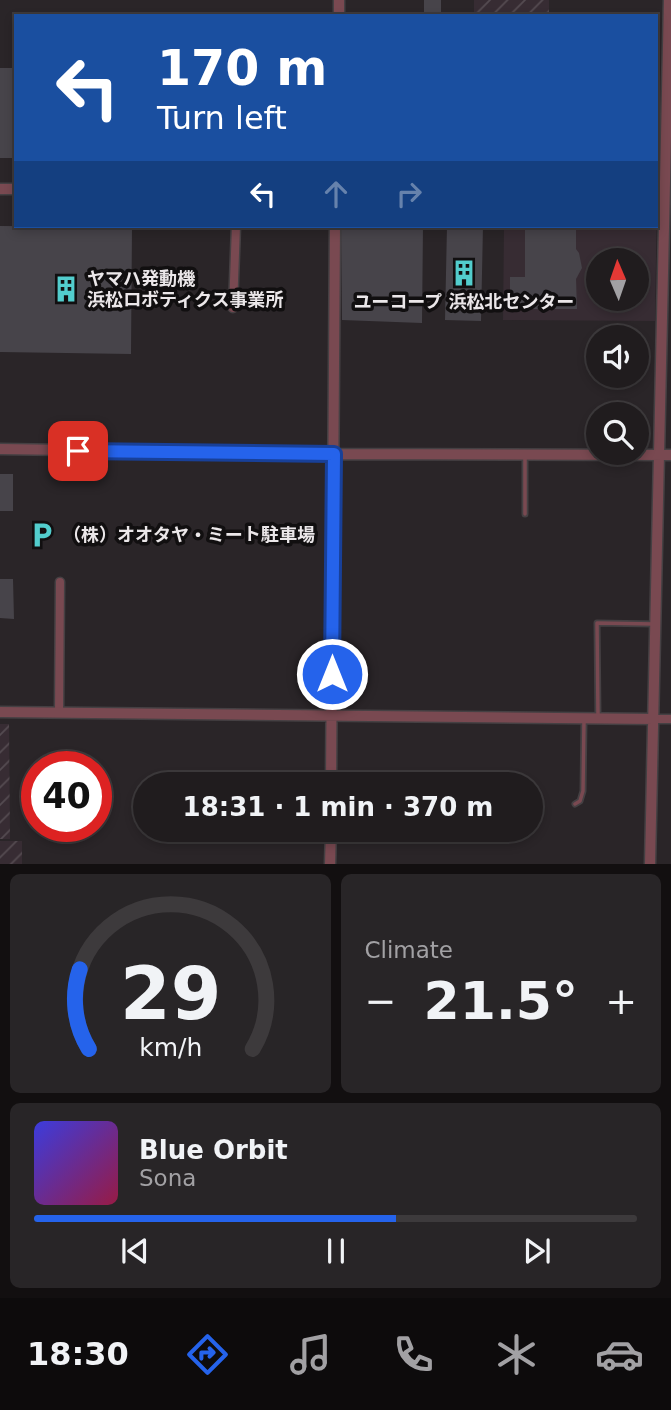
<!DOCTYPE html>
<meta charset="utf-8">
<style>
body{margin:0;font-family:"DejaVu Sans","Noto Sans JP",sans-serif;background:#282527;color:#f1f3f6;height:100vh;display:flex;flex-direction:column;font-size:26px;white-space:nowrap}
*{box-sizing:border-box;margin:0}
p{font-size:23px;color:#a2a1a4}
.icon{flex:none;width:38px;height:38px;fill:none;stroke:currentColor;stroke-width:2;stroke-linecap:round;stroke-linejoin:round}
.map{position:relative;height:864px;overflow:hidden}
.side{display:flex;flex-direction:column;gap:10px;padding:10px;background:#120f10;flex:1}
.side>*{flex:none}
.banner{position:absolute;left:14px;top:14px;width:644px;height:214px;border-radius:0px;box-shadow:0 4px 10px #0003,0 0 0 2px #3d3a3c;background:#1a4fa0;color:#fff;overflow:hidden}
.needle{width:46px;rotate:358deg}
.buttons{position:absolute;left:586px;top:248px;display:grid;gap:14px}
.buttons a{display:grid;place-items:center;width:63px;height:63px;border-radius:50%;background:#201c1e;box-shadow:0 4px 10px #0003,0 0 0 2px #3d3a3c;font-size:35px}
.speed{position:absolute;left:21px;top:751px;display:flex;gap:14px;font-size:35px;font-weight:700;text-align:center}
.speed>*{display:grid;place-content:center;width:91px;height:91px;border-radius:50%;background:#201c1e;box-shadow:0 4px 10px #0003,0 0 0 2px #3d3a3c;line-height:1}
.speed .limit{border:10px solid #d22;background:#fff;color:#111}
.pin{position:absolute;display:grid;place-items:center;width:60px;height:60px;color:#fff;margin:-30px;border-radius:14px;box-shadow:0 4px 10px #0006}
.me{position:absolute;width:77px;margin:-38px;rotate:0deg;stroke-linejoin:round;filter:drop-shadow(0 0 5px #0008)}
.turn{display:flex;align-items:center;gap:24px;height:147px;padding:0 28px;font-size:32px}
.turn .icon{width:91px;height:91px;stroke-width:2.5}
.turn b{display:block;font-size:49px;line-height:60px}
.lanes{display:flex;align-items:center;height:66px;padding:0 28px;background:#0003;justify-content:center;gap:35px;direction:ltr}
.lanes .off{opacity:.35}
.big{font-size:52px;font-weight:800;line-height:1.1}
.side .tile{flex:1;display:flex;flex-direction:column;justify-content:center;gap:10px;min-width:0;padding:0 24px;border-radius:10px;background:#282527}
.side .dial{align-items:center;gap:0}
.dial svg{height:182px;overflow:visible;fill:none;stroke:#3d3a3c;stroke-width:7;stroke-linecap:round;text-anchor:middle}
.dial text{fill:#f1f3f6;stroke:none}
.song{display:flex;align-items:center;gap:21px}
.cover{width:84px;height:84px;border-radius:10px;background:linear-gradient(135deg,hsl(240 70% 55%),hsl(340 70% 35%))}
.played{height:7px;border-radius:4px;background:linear-gradient(90deg,#2563eb 60%,#3d3a3c 60%)}
.keys{display:flex;justify-content:space-around;direction:ltr}
.heat{display:flex;justify-content:space-between;align-items:center;font-size:38px;direction:ltr}
.side .tiles{flex:1;display:grid;gap:10px;grid-template-columns:1fr 1fr}
.tile:last-child{grid-column:span 2}
.trip{position:absolute;left:133px;top:772px;width:410px;height:70px;border-radius:35px;background:#201c1e;box-shadow:0 4px 10px #0003,0 0 0 2px #3d3a3c;font-weight:800;line-height:70px;text-align:center}
.dock{display:flex;height:112px;justify-content:space-around;align-items:center;background:#0d0b0c;color:#a2a1a4}
.dock .icon{width:49px;height:49px}
.dock .active{color:#2563eb}
.dock b{font-size:32px;color:#f1f3f6}
.map>svg:first-child{display:block}
.built{fill:#372c33;fill-rule:evenodd}
.industrial{fill:url(#industrial-furrows)}
.building{fill:#47444a}
.lines{fill:none;stroke-linecap:round;stroke-linejoin:round}
.service-casing{stroke:#454043;stroke-width:7}
.minor-casing{stroke:#454043;stroke-width:11}
.tertiary-casing{stroke:#454043;stroke-width:13}
.service{stroke:#794951;stroke-width:3.5}
.minor{stroke:#794951;stroke-width:8}
.tertiary{stroke:#794951;stroke-width:10}
.route-casing{stroke:#184099;stroke-width:18}
.route{stroke:#2563eb;stroke-width:12}
.labels{text-anchor:middle;stroke-width:7;stroke-linejoin:round;paint-order:stroke}
.poi-label{font-size:18px;font-weight:bold;fill:#ebe7e9;stroke:#110f10;text-anchor:start}
</style>
<div class="map">
<svg width="671" height="864" viewBox="0 0 671 864">
<defs>
<pattern id="industrial-furrows" width="10" height="10" patternUnits="userSpaceOnUse" patternTransform="scale(1.75)"><rect width="10" height="10" fill="#372c33"/><path d="M-1 1l2-2M0 10L10 0M9 11l2-2" fill="none" stroke="#544b51"/></pattern>
</defs>
<rect width="100%" height="100%" fill="#2a2528"/>
<path class="built" d="M657 199 655 321 503 320 504 226H656ZM598 261H637V299H598Z"/>
<path class="industrial" d="M474 0H549V16H474Z
M0 724H9L10 839H0Z
M0 841H22V864H0Z"/>
<path class="building" d="M424 0H441V16H424Z
M0 68H16V158H0Z
M0 226 132 227 131 354 0 352Z
M341 226H423L422 323 342 320Z
M447 226H483L481 321 445 320Z
M525 226H576V249L579 253 582 268 576 279 577 309H510V277H525Z
M0 474H13V511H0Z
M0 579H13L14 619 0 618Z"/>
<g class="lines">
<g class="service-casing">
<path id="service" d="M525 457V514
M598 716 597 623 654 624
M575 804 580 801 583 791 584 720"/>
</g>
<g class="minor-casing">
<path id="minor" d="M233 308 236 226
M59 712 60 582
M654 719H671"/>
</g>
<g class="tertiary-casing">
<path id="tertiary" d="M339 16V0
M0 189H16
M0 449 334 454 671 455
M0 712 654 719
M331 784 335 226
M330 864 331 830
M650 864 669 0"/>
</g>
<use href="#service" class="service"/>
<use href="#minor" class="minor"/>
<use href="#tertiary" class="tertiary"/>
</g>
<g class="lines">
<g class="route-casing">
<path id="route" d="M78 451 334 454 332 674"/>
</g>
<use href="#route" class="route"/>
</g>
<defs>
<g id="building-bare" transform="scale(2.1)"><path d="M-4-6H4V6H1V3H-1V6H-4ZM-2.5-4.3h1.7v1.8h-1.7ZM.8-4.3h1.7v1.8H.8ZM-2.5-1h1.7V.8h-1.7ZM.8-1h1.7V.8H.8Z" fill="#52cdcd" stroke="#110f10" stroke-width="2.5" paint-order="stroke"/></g>
<g id="parking-bare" transform="scale(2.1)"><path d="M-3.5-5.5H1a3.5 3.5 0 0 1 0 7H-1V5.5H-3.5ZM-1-3.4V-.6H.8a1.4 1.4 0 0 0 0-2.8Z" fill="#52cdcd" stroke="#110f10" stroke-width="2.5" paint-order="stroke"/></g>
</defs>
<g fill-rule="evenodd">
<use href="#building-bare" x="464" y="273"/>
<use href="#building-bare" x="66" y="289"/>
<use href="#parking-bare" x="42" y="535"/>
</g>
<g class="labels">
<g class="poi-label">
<text x="87" y="285">ヤマハ発動機<tspan x="87" dy="21">浜松ロボティクス事業所</tspan></text>
<text x="464" y="308" text-anchor="middle">ユーコープ 浜松北センター</text>
<text x="63" y="541">（株）オオタヤ・ミート駐車場</text>
</g>
</g>
</svg>
<div class="buttons">
<a><svg class="needle" viewBox="-14 -14 28 28"><path d="M0-13l5 13h-10z" fill="#e53935"/><path d="M0 13l5-13h-10z" fill="#a2a1a4"/></svg></a>
<a><svg class="icon" aria-label="sound" viewBox="0 0 24 24"><path d="M4 9h4l5-4v14l-5-4H4zM17 9q2 3 0 6"/></svg></a>
<a><svg class="icon" aria-label="search" viewBox="0 0 24 24"><circle cx="10" cy="10" r="6"/><path d="M15 15l6 6"/></svg></a>
</div>
<div class="speed"><div class="limit">40</div></div>
<div class="pin" style="left:78px;top:451px;background:#d93025"><svg class="icon" aria-label="arrive" viewBox="0 0 24 24"><path d="M6 21V4h12l-3 4 3 4H6"/></svg></div>
<svg class="me" style="left:332px;top:674px" viewBox="-20 -20 40 40"><circle r="17" fill="#2563eb" stroke="#fff" stroke-width="3"/><path d="M0-11L8 9 0 5-8 9z" fill="#fff"/></svg>
<div class="trip">18:31 · 1 min · 370 m</div>
<div class="banner">
<div class="turn"><svg class="icon" aria-label="left" viewBox="0 0 24 24"><path d="M17 20v-9H6M10 6l-5 5 5 5"/></svg><div><b>170 m</b>Turn left</div></div>
<div class="lanes"><svg class="icon" aria-label="left" viewBox="0 0 24 24"><path d="M17 20v-9H6M10 6l-5 5 5 5"/></svg><svg class="icon off" aria-label="ahead" viewBox="0 0 24 24"><path d="M12 20V5M6 11l6-6 6 6"/></svg><svg class="icon off" aria-label="right" viewBox="0 0 24 24"><path d="M7 20v-9h11M14 6l5 5-5 5"/></svg></div>
</div>
</div>
<section class="side">
<div class="tiles">
<div class="tile dial"><svg viewBox="0 0 100 80">
<path d="M14 69A42 42 0 1 1 86 69"/>
<path d="M14 69A42 42 0 0 1 10 34" stroke="#2563eb"/>
<text x="50" y="56" font-size="32" font-weight="700">29</text>
<text x="50" y="72" font-size="11">km/h</text>
</svg></div>
<div class="tile"><p>Climate</p>
<div class="heat"><a>−</a><b class="big">21.5°</b><a>+</a></div>
</div>
<div class="tile">
<div class="song"><i class="cover"></i><div><b>Blue Orbit</b><p>Sona</p></div></div>
<div class="played"></div>
<div class="keys"><svg class="icon" aria-label="previous" viewBox="0 0 24 24"><path d="M18 5L8 12l10 7zM5 5v14"/></svg><svg class="icon" aria-label="pause" viewBox="0 0 24 24"><path d="M8 5v14M16 5v14"/></svg><svg class="icon" aria-label="next" viewBox="0 0 24 24"><path d="M6 5l10 7-10 7zM19 5v14"/></svg></div>
</div>
</div>
</section>
<nav class="dock">
<b>18:30</b>
<svg class="icon active" aria-label="directions" viewBox="0 0 24 24"><path d="M12 3l9 9-9 9-9-9zM9 14v-3h6M13 9l2 2-2 2"/></svg>
<svg class="icon" aria-label="music" viewBox="0 0 24 24"><path d="M9 18V5l10-2v13"/><circle cx="6" cy="18" r="3"/><circle cx="16" cy="16" r="3"/></svg>
<svg class="icon" aria-label="phone" viewBox="0 0 24 24"><path d="M5 4h4l2 5-3 2q2 4 5 5l2-3 5 2v4C11 20 4 13 5 4z"/></svg>
<svg class="icon" aria-label="climate" viewBox="0 0 24 24"><path d="M12 3v18M4 7l16 10M4 17L20 7"/></svg>
<svg class="icon" aria-label="car" viewBox="0 0 24 24"><path d="M5 17H2v-5l4-1 3-4h7l3 4 3 1v5h-3M9 17h6M6 11h13"/><circle cx="7" cy="17" r="2"/><circle cx="17" cy="17" r="2"/></svg>
</nav>
